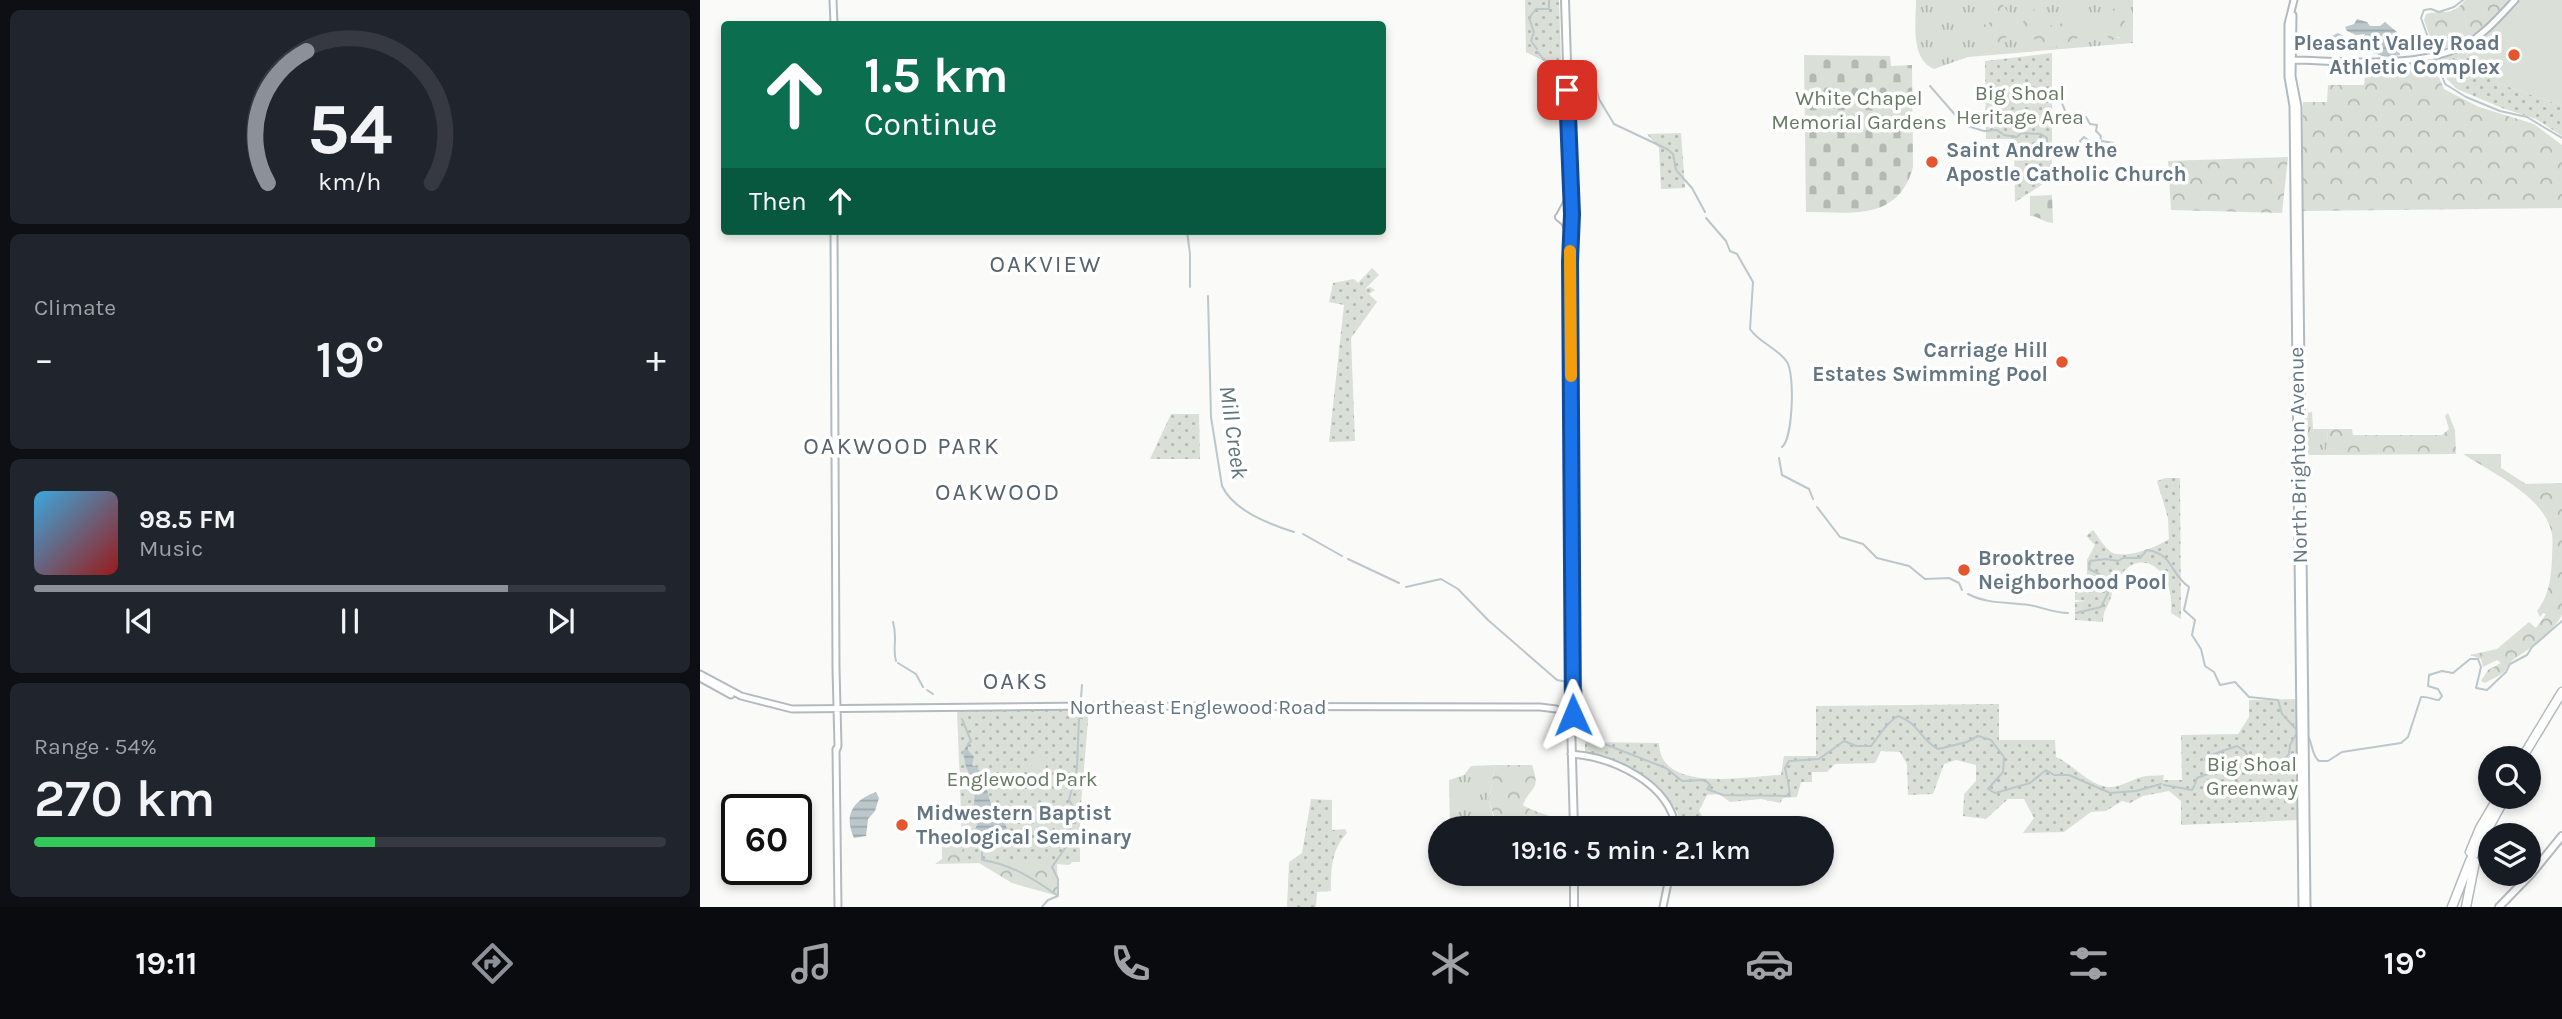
<!DOCTYPE html>
<meta charset="utf-8">
<style>
body{margin:0;font-family:Karla,sans-serif;background:#20242c;color:#f1f3f6;height:100vh;display:flex;flex-direction:column;font-size:26px;white-space:nowrap}
*{box-sizing:border-box;margin:0}
p{font-size:23px;color:#9ea1a6}
.icon{flex:none;width:38px;height:38px;fill:none;stroke:currentColor;stroke-width:2;stroke-linecap:round;stroke-linejoin:round}
.map{position:relative;flex:1;overflow:hidden}
.drawer{display:flex;flex-direction:column;gap:10px;padding:10px;background:#0d0f14;width:700px}
.drawer>*{flex:none}
.banner{position:absolute;left:21px;top:21px;width:665px;height:214px;border-radius:7px;box-shadow:0 4px 10px #0003;background:#0b6e4f;color:#fff;overflow:hidden}
.fabs{position:absolute;left:1778px;top:746px;display:grid;gap:14px}
.fabs a{display:grid;place-items:center;width:63px;height:63px;border-radius:50%;background:#171b24;box-shadow:0 4px 10px #0003;font-size:35px}
.speed{position:absolute;left:21px;top:794px;display:flex;gap:14px;font-size:35px;font-weight:700;text-align:center}
.speed>*{display:grid;place-content:center;width:91px;height:91px;border-radius:50%;background:#171b24;box-shadow:0 4px 10px #0003;line-height:1}
.speed .limit{border:4px solid #111;border-radius:10px;background:#fff;color:#111}
.pin{position:absolute;display:grid;place-items:center;width:60px;height:60px;color:#fff;margin:-30px;border-radius:14px;box-shadow:0 4px 10px #0006}
.me{position:absolute;width:77px;margin:-38px;rotate:359deg;stroke-linejoin:round;filter:drop-shadow(0 0 5px #0008)}
.turn{display:flex;align-items:center;gap:24px;height:147px;padding:0 28px;font-size:32px}
.turn .icon{width:91px;height:91px;stroke-width:2.5}
.turn b{display:block;font-size:49px;line-height:60px}
.then{display:flex;align-items:center;height:66px;padding:0 28px;background:#0003;gap:14px;font-size:26px}
.big{font-size:52px;font-weight:600;line-height:1.1}
.drawer .widget{flex:1;display:flex;flex-direction:column;justify-content:center;gap:10px;min-width:0;padding:0 24px;border-radius:10px;background:#20242c}
.drawer .dial{align-items:center;gap:0}
.dial svg{height:182px;overflow:visible;fill:none;stroke:#363941;stroke-width:7;stroke-linecap:round;text-anchor:middle}
.dial text{fill:#f1f3f6;stroke:none}
.song{display:flex;align-items:center;gap:21px}
.cover{width:84px;height:84px;border-radius:10px;background:linear-gradient(135deg,hsl(200 70% 55%),hsl(0 70% 35%))}
.played{height:7px;border-radius:4px;background:linear-gradient(90deg,#8c9099 75%,#363941 75%)}
.keys{display:flex;justify-content:space-around;direction:ltr}
.heat{display:flex;justify-content:space-between;align-items:center;font-size:38px;direction:ltr}
.charge{height:10px;border-radius:5px;background:linear-gradient(90deg,#34c759 54%,#363941 0)}
.trip{position:absolute;left:728px;top:816px;width:406px;height:70px;border-radius:35px;background:#171b24;box-shadow:0 4px 10px #0003;font-weight:600;line-height:70px;text-align:center}
.menu{display:flex;height:112px;justify-content:space-around;align-items:center;background:#090b0e;color:#9ea1a6}
.menu .icon{width:49px;height:49px}
.menu .active{color:#8c9099}
.menu b{font-size:32px;color:#f1f3f6}
main{display:flex;flex:1;min-height:0}
.map>svg:first-child{display:block}
.grass{fill:url(#grass-tufts)}
.forest{fill:url(#forest-crowns)}
.cemetery{fill:url(#cemetery-stones)}
.park{fill:url(#park-dots)}
.pitch{fill:#dadfd7}
.water{fill:url(#water-rules)}
.lines{fill:none;stroke-linecap:round;stroke-linejoin:round}
.stream{stroke:#bbc7cb;stroke-width:2}
.secondary-casing{stroke:#b3babf;stroke-width:9}
.primary-casing{stroke:#b5babe;stroke-width:10}
.highway-casing{stroke:#b4b9bd;stroke-width:11}
.secondary{stroke:#fff;stroke-width:5}
.primary{stroke:#fff;stroke-width:6}
.highway{stroke:#fff;stroke-width:8}
.route-casing{stroke:#114b97;stroke-width:18}
.route{stroke:#1a73e8;stroke-width:12}
.slow{stroke:#f59e0b;stroke-width:12}
.poi-dot{fill:#e4572e;stroke:#fff;stroke-width:2.5}
.labels{text-anchor:middle;stroke-width:7;stroke-linejoin:round;paint-order:stroke}
.poi-label{font-size:21px;font-weight:bold;fill:#657683;stroke:#fff;text-anchor:start}
.park-label{font-size:21px;fill:#687a64;stroke:#fff}
.street-label{font-size:21px;fill:#657683;stroke:#fff}
.water-label{font-size:23px;font-style:italic;fill:#60757c;stroke:#fff}
.quarter-label{font-size:24px;letter-spacing:2px;fill:#57646e;stroke:#fff}
</style>
<main>
<section class="drawer">
<div class="widget dial"><svg viewBox="0 0 100 80">
<path d="M14 69A42 42 0 1 1 86 69"/>
<path d="M14 69A42 42 0 0 1 31 11" stroke="#8c9099"/>
<text x="50" y="56" font-size="32" font-weight="700">54</text>
<text x="50" y="72" font-size="11">km/h</text>
</svg></div>
<div class="widget"><p>Climate</p>
<div class="heat"><a>−</a><b class="big">19°</b><a>+</a></div>
</div>
<div class="widget">
<div class="song"><i class="cover"></i><div><b>98.5 FM</b><p>Music</p></div></div>
<div class="played"></div>
<div class="keys"><svg class="icon" aria-label="previous" viewBox="0 0 24 24"><path d="M18 5L8 12l10 7zM5 5v14"/></svg><svg class="icon" aria-label="pause" viewBox="0 0 24 24"><path d="M8 5v14M16 5v14"/></svg><svg class="icon" aria-label="next" viewBox="0 0 24 24"><path d="M6 5l10 7-10 7zM19 5v14"/></svg></div>
</div>
<div class="widget"><p>Range · 54%</p><b class="big">270 km</b><div class="charge"></div></div>
</section>
<div class="map">
<svg width="1862" height="907" viewBox="0 0 1862 907">
<defs>
<pattern id="grass-tufts" width="24" height="20" patternUnits="userSpaceOnUse" patternTransform="scale(1.75)"><rect width="24" height="20" fill="#dadfd7"/><path d="M3 7l-1-3M5 7V3M7 7l1-3M15 17l-1-3M17 17v-4M19 17l1-3" fill="none" stroke="#b4b9b4"/></pattern>
<pattern id="forest-crowns" width="20" height="18" patternUnits="userSpaceOnUse" patternTransform="scale(1.75)"><rect width="20" height="18" fill="#dadfd7"/><path d="M2 6a3 3 0 1 1 6 0M12 15a3 3 0 1 1 6 0" fill="none" stroke="#b4b9b4"/></pattern>
<pattern id="cemetery-stones" width="16" height="16" patternUnits="userSpaceOnUse" patternTransform="scale(1.75)"><rect width="16" height="16" fill="#dadfd7"/><path d="M2 7V4a2 2 0 0 1 4 0v3zM10 15v-3a2 2 0 0 1 4 0v3z" fill="#b4b9b4"/></pattern>
<pattern id="park-dots" width="8" height="8" patternUnits="userSpaceOnUse" patternTransform="scale(1.75)"><rect width="8" height="8" fill="#dadfd7"/><path d="M2 2h.1M6 6h.1" fill="none" stroke="#b4b9b4" stroke-width="1.8" stroke-linecap="round"/></pattern>
<pattern id="water-rules" width="6" height="5" patternUnits="userSpaceOnUse" patternTransform="scale(1.75)"><rect width="6" height="5" fill="#bbc7cb"/><path d="M0 2.5h6" fill="none" stroke="#9ca6aa"/></pattern>
</defs>
<rect width="100%" height="100%" fill="#fafaf8"/>
<path class="grass" d="M1216 0H1433V31L1425 22 1420 10 1408 20 1411 18 1415 38 1423 37 1433 40V43L1268 57 1234 69C1210 59 1216 22 1216 0Z
M1612 412 1613 429H1628L1626 455H1605V413Z
M795 765 789 801 795 823 787 828H750L749 780 764 775 771 766Z"/>
<path class="forest" d="M1765 0H1812C1789 24 1768 42 1735 51L1724 20 1726 14C1742 9 1752 18 1765 0Z
M1301 2 1310 15 1312 29 1321 41 1315 40 1309 35 1303 40V44L1291 51 1289 50 1292 43 1288 39 1283 49 1277 50C1270 30 1282 31 1291 22 1295 18 1294 9 1301 2Z
M1336 8 1342 19 1354 27 1368 20 1377 18 1384 29 1372 45C1347 46 1345 55 1329 32H1327L1326 37 1321 28 1326 15Z
M1416 8 1424 12 1425 22 1433 31V40L1418 37 1409 42 1407 34 1411 19 1400 34 1397 32C1395 20 1405 11 1416 8Z
M1731 58 1744 89 1779 107 1834 124 1862 145V208L1601 211 1603 102H1627L1628 85H1664L1666 65H1707Z
M1588 157 1582 213 1471 210 1468 161Z
M1748 413 1755 430 1756 454 1626 455 1628 429H1652L1653 435H1742L1749 429 1745 416Z
M1763 454H1801V468L1826 484 1862 483V615C1852 633 1831 648 1814 659 1809 662 1808 667 1804 672 1799 676 1790 680 1785 683L1781 681 1788 670 1801 663 1797 660 1783 667 1781 659 1770 655 1797 649 1829 622 1836 628 1846 614 1843 613 1840 617 1837 611C1849 595 1851 579 1852 559 1852 549 1854 536 1850 527 1839 494 1791 472 1763 454Z
M795 765H832C841 792 831 785 823 805 827 809 850 816 858 819L857 828H787L793 826 795 819 789 801Z
M257 838 276 850 375 860 369 865 357 864 358 896 312 883 279 863 235 864 242 859V846Z"/>
<path class="cemetery" d="M1104 55 1190 56 1191 66 1212 65 1213 167C1198 222 1151 212 1106 212Z
M1352 195 1353 223C1343 223 1339 216 1330 216V196Z"/>
<path class="park" d="M825 0H859L861 61 846 62 826 52Z
M1760 49 1798 83 1862 106V136L1836 119 1802 108 1757 89 1747 79 1736 55Z
M1352 53V172L1346 182 1315 202 1314 139H1286L1285 61Z
M981 133 985 188 961 189 959 148 947 134Z
M672 268 679 275 665 289 670 287 675 290 669 294 677 302 651 338 655 441 629 442 644 305 629 302 633 283 654 279 658 283Z
M471 414H499L500 459H450Z
M1466 478H1480L1481 619 1471 613C1476 561 1427 539 1411 597 1408 608 1403 609 1403 622L1375 620V602L1386 601 1375 600V589L1387 588V560L1395 545 1386 536 1393 530C1398 536 1404 547 1411 552 1425 560 1457 547 1469 539L1468 518 1457 481Z
M1596 699 1599 820 1481 825V801L1469 791 1443 796 1430 803 1422 801 1406 811 1391 812 1364 832 1323 833 1334 818 1324 799H1308L1286 819 1263 816 1264 794 1276 781V765L1256 760 1244 764 1233 794 1208 795 1207 764 1200 752 1181 751 1175 763 1135 764 1127 772H1112V782H1101L1097 797 1083 798 1080 803 1061 799 1030 802 1019 794 1007 795 999 811 1007 824 998 825 997 828H981C981 820 978 814 974 807 955 773 921 762 885 752V742L959 743C960 794 1047 776 1081 775L1084 756H1116V706L1299 704V740H1355L1356 757C1370 763 1380 775 1393 782 1413 793 1423 783 1441 777 1448 775 1456 776 1464 775L1463 780H1482L1481 735 1538 734 1549 717V700Z
M315 709H389L380 816V862L263 863 257 710Z
M611 799 632 800V830L645 829 647 833C631 850 631 869 631 891L617 892 616 907H587L589 862 602 853Z"/>
<path class="pitch" d="M1820 0H1862V106L1798 83 1760 49 1777 40Z
M334 753 348 756 341 789 327 786Z"/>
<path class="water" d="M1657 19 1667 22 1670 26H1680L1685 22 1697 32 1700 55 1685 57 1663 49H1642L1632 40V36L1638 33 1653 41 1662 39 1665 34 1656 35 1647 31 1645 27 1654 24Z
M268 743V750L274 757 272 765C288 772 285 789 291 803 294 811 300 815 304 822 308 829 308 835 311 843L308 847 281 843 273 834 278 823 277 810 274 808 275 785 266 767 263 752Z
M176 792 179 798 175 811 168 819 166 836 154 838C143 814 154 800 176 792Z"/>
<g class="lines">
<path class="stream" d="M1763 0 1754 7 1739 12 1731 9 1724 10 1721 18 1745 84 1766 97 1800 111 1827 117 1862 138
M837 49 831 41 834 32 829 18 836 9H849V0
M838 52 844 60 861 64
M870 67 878 69 896 87 899 99 914 124 967 149 973 154 976 170 992 188 1005 212
M1230 86 1264 125 1284 131 1297 130 1304 135 1317 137 1321 133 1341 134 1347 138V145L1351 147
M1361 101 1366 113 1375 115 1376 121 1386 117 1390 124 1397 125 1396 131 1401 136 1400 142
M1355 146 1374 150 1381 144 1380 141 1384 137 1395 145 1402 141 1413 143
M1325 152 1337 143 1347 145
M1006 218 1026 241 1030 251 1037 254 1053 282 1050 329C1059 343 1078 348 1087 362 1095 374 1093 438 1082 447
M487 231 490 254V287
M508 296 511 417 522 486C534 511 569 524 594 532
M1079 458 1082 475 1109 489 1113 499
M1117 507 1140 537 1163 544 1177 558 1209 566 1225 579 1249 578 1259 583 1262 590
M603 534 642 556
M648 559 699 583
M706 587 741 579 758 589 788 620 857 680 867 682
M1268 594C1287 604 1308 602 1329 605 1342 607 1354 613 1368 613
M1376 613 1401 607 1408 593 1403 576 1389 569 1390 561 1406 559 1418 561 1423 558H1440L1447 550C1474 554 1469 573 1489 587L1484 610 1495 620 1492 635 1501 649 1505 666 1514 672 1520 685 1535 682 1549 697 1578 700 1582 714 1597 730
M193 622C198 639 192 647 196 661
M198 663 216 674 223 687
M877 687 882 690V714
M227 690 233 694
M381 697 382 685
M262 719 271 741 268 744
M882 720 883 730 902 743 966 768 982 781 1005 780 1010 785 1007 789 1023 795 1090 796 1088 781
M1606 734C1614 742 1610 754 1619 761H1628L1642 752 1701 743 1708 737 1721 697C1729 696 1732 700 1739 700L1742 696 1738 689 1728 686 1729 675 1742 671 1753 673 1770 659H1778L1781 667 1776 688 1787 690 1806 672 1810 664 1827 655 1832 647 1862 621
M1087 778 1085 768 1089 761 1119 759 1144 741 1156 746H1171C1180 735 1186 723 1198 716 1219 723 1220 740 1238 749L1267 742 1278 736 1291 740 1304 757 1303 772 1288 789 1295 793 1330 783 1346 770 1354 775H1369L1410 793 1436 791 1461 784
M1495 784 1497 778 1510 773 1505 759 1508 756 1537 746 1545 751 1551 762C1564 764 1580 766 1589 754L1590 745 1597 733
M1464 785 1492 790 1494 786
M374 808 369 800 377 768 379 717
M282 848V860C311 864 334 879 358 896
M342 907 348 900 358 896V879L352 867 368 844 370 826 374 821 371 814 373 810"/>
<g class="secondary-casing">
<path id="secondary" d="M133 0 134 24
M1594 0 1588 24V77L1593 106 1602 907
M1593 15 1592 76 1598 107 1607 907
M1593 60C1644 61 1716 69 1763 46 1784 35 1799 17 1815 0
M134 231 136 668 138 746 136 751
M0 674 41 696 92 709 392 706 840 707 856 709 873 715
M0 678 31 695
M136 749 138 907
M871 754C913 757 969 783 976 828
M963 907 970 873"/>
</g>
<g class="primary-casing">
<path id="primary" d="M865 0 872 217 871 723 874 828
M861 214 867 203
M859 217 865 222 868 229
M874 907V873
M1799 907 1831 874 1862 836"/>
</g>
<g class="highway-casing">
<path id="highway" d="M1822 758 1862 692
M1770 852 1780 828 1799 796
M1752 907 1770 861 1806 796
M1766 907 1775 862"/>
</g>
<use href="#secondary" class="secondary"/>
<use href="#primary" class="primary"/>
<use href="#highway" class="highway"/>
</g>
<g class="lines">
<g class="route-casing">
<path id="route" d="M867 90 872 214 870 262 873 715"/>
</g>
<use href="#route" class="route"/>
<path class="slow" d="M870 251 871 376"/>
</g>
<g class="poi-dot">
<circle cx="1814" cy="55" r="7"/>
<circle cx="1232" cy="162" r="7"/>
<circle cx="1362" cy="362" r="7"/>
<circle cx="1264" cy="570" r="7"/>
<circle cx="202" cy="825" r="7"/>
</g>
<g class="labels">
<g class="poi-label">
<text x="1800" y="50" text-anchor="end">Pleasant Valley Road<tspan x="1800" dy="24">Athletic Complex</tspan></text>
<text x="1246" y="157">Saint Andrew the<tspan x="1246" dy="24">Apostle Catholic Church</tspan></text>
<text x="1348" y="357" text-anchor="end">Carriage Hill<tspan x="1348" dy="24">Estates Swimming Pool</tspan></text>
<text x="1278" y="565">Brooktree<tspan x="1278" dy="24">Neighborhood Pool</tspan></text>
<text x="216" y="820">Midwestern Baptist<tspan x="216" dy="24">Theological Seminary</tspan></text>
</g>
<g class="park-label">
<text x="1320" y="100">Big Shoal<tspan x="1320" dy="24">Heritage Area</tspan></text>
<text x="1159" y="105">White Chapel<tspan x="1159" dy="24">Memorial Gardens</tspan></text>
<text x="1552" y="771">Big Shoal<tspan x="1552" dy="24">Greenway</tspan></text>
<text x="322" y="786">Englewood Park</text>
</g>
<g class="street-label">
<text transform="translate(1598 455) rotate(-91)" y="7">North Brighton Avenue</text>
<text x="498" y="714">Northeast Englewood Road</text>
</g>
<g class="water-label">
<text transform="translate(534 432) rotate(82)" y="8">Mill Creek</text>
</g>
<g class="quarter-label">
<text x="346" y="272">OAKVIEW</text>
<text x="202" y="454">OAKWOOD PARK</text>
<text x="298" y="500">OAKWOOD</text>
<text x="316" y="689">OAKS</text>
</g>
</g>
</svg>
<div class="fabs">
<a><svg class="icon" aria-label="search" viewBox="0 0 24 24"><circle cx="10" cy="10" r="6"/><path d="M15 15l6 6"/></svg></a>
<a><svg class="icon" aria-label="layers" viewBox="0 0 24 24"><path d="M12 4l9 5-9 5-9-5zM3 14l9 5 9-5"/></svg></a>
</div>
<div class="speed"><div class="limit">60</div></div>
<div class="pin" style="left:867px;top:90px;background:#d93025"><svg class="icon" aria-label="arrive" viewBox="0 0 24 24"><path d="M6 21V4h12l-3 4 3 4H6"/></svg></div>
<svg class="me" style="left:873px;top:715px" viewBox="-20 -20 40 40"><path d="M0-17L14 15 0 8-14 15z" fill="#1a73e8" stroke="#fff" stroke-width="4"/></svg>
<div class="trip">19:16 · 5 min · 2.1 km</div>
<div class="banner">
<div class="turn"><svg class="icon" aria-label="ahead" viewBox="0 0 24 24"><path d="M12 20V5M6 11l6-6 6 6"/></svg><div><b>1.5 km</b>Continue</div></div>
<div class="then">Then<svg class="icon" aria-label="ahead" viewBox="0 0 24 24"><path d="M12 20V5M6 11l6-6 6 6"/></svg></div>
</div>
</div>
</main>
<nav class="menu">
<b>19:11</b>
<svg class="icon active" aria-label="directions" viewBox="0 0 24 24"><path d="M12 3l9 9-9 9-9-9zM9 14v-3h6M13 9l2 2-2 2"/></svg>
<svg class="icon" aria-label="music" viewBox="0 0 24 24"><path d="M9 18V5l10-2v13"/><circle cx="6" cy="18" r="3"/><circle cx="16" cy="16" r="3"/></svg>
<svg class="icon" aria-label="phone" viewBox="0 0 24 24"><path d="M5 4h4l2 5-3 2q2 4 5 5l2-3 5 2v4C11 20 4 13 5 4z"/></svg>
<svg class="icon" aria-label="climate" viewBox="0 0 24 24"><path d="M12 3v18M4 7l16 10M4 17L20 7"/></svg>
<svg class="icon" aria-label="car" viewBox="0 0 24 24"><path d="M5 17H2v-5l4-1 3-4h7l3 4 3 1v5h-3M9 17h6M6 11h13"/><circle cx="7" cy="17" r="2"/><circle cx="17" cy="17" r="2"/></svg>
<svg class="icon" aria-label="filters" viewBox="0 0 24 24"><path d="M4 7h16M4 17h16"/><circle cx="9" cy="7" r="2"/><circle cx="15" cy="17" r="2"/></svg>
<b>19°</b>
</nav>
